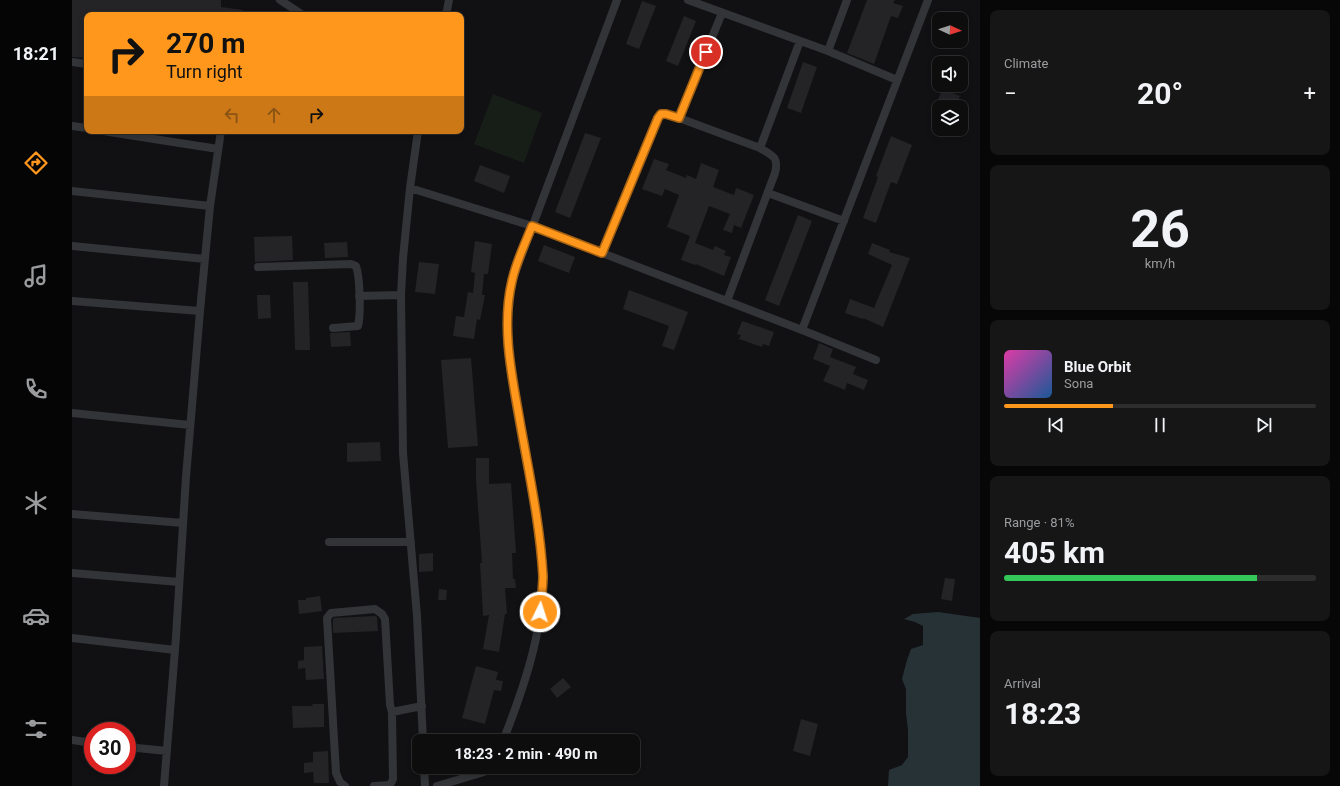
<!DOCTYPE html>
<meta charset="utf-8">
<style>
body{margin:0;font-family:Roboto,sans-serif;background:#161617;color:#f1f3f6;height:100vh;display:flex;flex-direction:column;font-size:15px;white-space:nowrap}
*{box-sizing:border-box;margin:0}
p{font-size:13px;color:#9a9c9e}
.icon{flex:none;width:22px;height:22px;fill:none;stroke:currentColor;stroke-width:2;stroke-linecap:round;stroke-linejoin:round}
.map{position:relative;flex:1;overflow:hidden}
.details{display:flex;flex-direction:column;gap:10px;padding:10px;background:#070708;width:360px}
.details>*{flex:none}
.banner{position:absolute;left:12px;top:12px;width:380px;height:122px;border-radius:8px;box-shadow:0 2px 6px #0003,0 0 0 1px #2d2d2e;background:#ff971d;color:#111;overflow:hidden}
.needle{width:26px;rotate:93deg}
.fabs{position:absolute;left:860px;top:12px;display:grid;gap:8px}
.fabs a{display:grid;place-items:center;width:36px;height:36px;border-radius:8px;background:#0d0d0e;box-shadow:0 2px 6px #0003,0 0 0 1px #2d2d2e;font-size:20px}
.speed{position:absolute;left:12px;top:722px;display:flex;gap:8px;font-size:20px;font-weight:700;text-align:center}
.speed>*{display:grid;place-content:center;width:52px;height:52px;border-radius:50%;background:#0d0d0e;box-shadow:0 2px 6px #0003,0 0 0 1px #2d2d2e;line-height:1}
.speed .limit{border:6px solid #d22;background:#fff;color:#111}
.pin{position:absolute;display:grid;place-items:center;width:34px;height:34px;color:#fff;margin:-17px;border:2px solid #fff;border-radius:50%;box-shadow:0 1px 4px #0007}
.me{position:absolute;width:44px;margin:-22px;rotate:4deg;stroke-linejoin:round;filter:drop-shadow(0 0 3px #0008)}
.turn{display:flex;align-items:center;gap:14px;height:84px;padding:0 16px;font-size:18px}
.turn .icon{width:52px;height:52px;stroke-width:2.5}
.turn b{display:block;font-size:28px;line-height:34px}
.lanes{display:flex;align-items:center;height:38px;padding:0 16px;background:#0003;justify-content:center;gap:20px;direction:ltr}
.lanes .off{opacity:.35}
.big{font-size:30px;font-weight:700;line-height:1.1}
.details .widget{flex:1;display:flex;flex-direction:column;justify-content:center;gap:6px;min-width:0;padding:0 14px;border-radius:8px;background:#161617}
.details .dial{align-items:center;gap:0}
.dial b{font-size:52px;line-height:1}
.song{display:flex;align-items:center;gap:12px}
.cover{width:48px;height:48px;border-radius:6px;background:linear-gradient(135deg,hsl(320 70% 55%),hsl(210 70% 35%))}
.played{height:4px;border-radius:2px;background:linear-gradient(90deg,#ff971d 35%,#2d2d2e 35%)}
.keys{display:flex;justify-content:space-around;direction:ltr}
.heat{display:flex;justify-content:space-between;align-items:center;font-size:22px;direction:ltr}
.charge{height:6px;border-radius:3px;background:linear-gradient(90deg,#34c759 81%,#2d2d2e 0)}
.trip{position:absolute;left:340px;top:734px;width:228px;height:40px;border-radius:8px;background:#0d0d0e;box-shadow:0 2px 6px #0003,0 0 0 1px #2d2d2e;font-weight:700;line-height:40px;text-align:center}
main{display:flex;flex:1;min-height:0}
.dock{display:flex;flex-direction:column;width:72px;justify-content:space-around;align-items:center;background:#050506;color:#9a9c9e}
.dock .icon{width:28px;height:28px}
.dock .current{color:#ff971d}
.dock b{font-size:18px;color:#f1f3f6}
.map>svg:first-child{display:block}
.green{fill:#171e17}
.water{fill:#273237}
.building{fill:#242427}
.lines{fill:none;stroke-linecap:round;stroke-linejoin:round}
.street{stroke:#323438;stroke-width:8}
.route-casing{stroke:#a66213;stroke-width:10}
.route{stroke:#ff971d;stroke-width:7}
</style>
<main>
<nav class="dock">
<b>18:21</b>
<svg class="icon current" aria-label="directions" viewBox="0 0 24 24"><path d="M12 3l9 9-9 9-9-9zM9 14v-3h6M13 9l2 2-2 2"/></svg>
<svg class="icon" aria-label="music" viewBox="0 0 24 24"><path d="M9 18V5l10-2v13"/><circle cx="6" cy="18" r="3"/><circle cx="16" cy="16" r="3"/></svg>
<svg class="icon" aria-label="phone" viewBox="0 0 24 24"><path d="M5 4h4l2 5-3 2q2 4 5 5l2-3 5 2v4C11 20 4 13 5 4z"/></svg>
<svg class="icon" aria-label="climate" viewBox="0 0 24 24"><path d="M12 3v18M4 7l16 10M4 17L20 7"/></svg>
<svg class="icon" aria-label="car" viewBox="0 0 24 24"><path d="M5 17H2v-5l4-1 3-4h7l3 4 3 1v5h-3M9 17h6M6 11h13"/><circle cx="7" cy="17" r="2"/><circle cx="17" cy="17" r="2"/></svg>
<svg class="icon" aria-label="filters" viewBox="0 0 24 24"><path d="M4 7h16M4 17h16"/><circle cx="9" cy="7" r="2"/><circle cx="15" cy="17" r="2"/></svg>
</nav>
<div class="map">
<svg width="908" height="786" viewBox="0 0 908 786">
<rect width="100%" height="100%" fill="#111113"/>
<path class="green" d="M421 94 470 113 452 163 402 144Z"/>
<path class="water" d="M866 612 908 618V786H816L817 770 830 765 836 757V730L834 713V689L830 679 835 660 839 649 851 645V626L843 622 832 619 841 614Z"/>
<path class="building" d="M0 0H149V7L171 10V15H15V58L0 57Z
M795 0H823L821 3 831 6 826 18 819 16 802 64 775 53Z
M570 1 584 6 567 49 554 44Z
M612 16 624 21 606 66 594 61Z
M731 62 745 67 729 113 715 108Z
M871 89 888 96 883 107 866 99Z
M513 133 529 138 498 218 483 212Z
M819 136 840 145 825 184 819 182 804 223 791 218 806 177 804 176Z
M582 159 597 164 594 170 614 178 615 175 624 179 629 163 647 170 641 187 662 195 664 188 682 195 669 228 662 225 660 233 651 230 658 214 637 206 623 243 641 250 643 246 654 251 652 255 659 257 652 276 624 264 623 265 609 260 618 236 595 227 607 195 593 189 590 196 570 189Z
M408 165 438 176 432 193 402 181Z
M726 215 740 221 707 306 693 300Z
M220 236 221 260 183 262 182 237Z
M403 241 420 244 416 274H412L410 295H413L408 320 405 319 402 339 381 336 384 316 392 317 396 292 401 293 403 273 399 272Z
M275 242 276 257 253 258 252 243Z
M800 243 818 250 817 252 838 258 811 327 791 318V319L773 313 778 299 802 308 820 265 796 254Z
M472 245 503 257 497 273 466 261Z
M347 262 367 264 363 294 343 292Z
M221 282H236L238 350H223Z
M557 290 616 312 602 350 590 346 597 326 551 309Z
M185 295H198L199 318 186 319Z
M670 321 702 332 697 346 691 344 690 347 667 339 669 335 665 334Z
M278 332 279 346 259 347 258 333Z
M747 343 761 349 758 357 784 367 781 374 796 380 792 390 775 383 773 390 751 381 758 366 741 359Z
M399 358 406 446 376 448 369 360Z
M308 442 309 461 275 462V443Z
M404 458H417V484L439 483 444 553H440L441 579H443L444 588H433L435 614H433L427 652 411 649 417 615 411 616 408 563H410L404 479Z
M361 553V571L347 572V554Z
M873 578 883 579 880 601 869 599Z
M367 589 375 590 374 600H366Z
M248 596 250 611 227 614 226 600H234V598Z
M303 616 305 617 306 631 261 633V620L262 618Z
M250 646 252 679 234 680 233 668 226 669V661L232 660V647Z
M404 666 426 672 424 680 431 681 429 691 422 690 413 724 390 718Z
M491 678 499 687 485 698 478 689Z
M240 704H252V727L221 728 220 706H241Z
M729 719 746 724 738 756 721 751Z
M256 751 257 783H242L241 772 232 773V763L241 762V752Z"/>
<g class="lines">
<path class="street" d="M208 0 231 15
M616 0 756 51 825 80
M374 15 377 0
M756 51 775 0
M0 62 15 64
M607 118 688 148
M0 126 15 128
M31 131 146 149
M346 131 338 188 331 258 329 295 331 453 345 616 351 741
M338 188 460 226 730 330 804 360
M0 191 138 206
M696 193 772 221
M0 246 133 259
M530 253 586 118 589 114H594L607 118 650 13
M186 267 279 264 284 266C288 277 289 314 286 326L261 328
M287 296 329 295
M0 301 128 311
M655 301 703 173C707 157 701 156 688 148L728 41
M730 330 856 0
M0 413 118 425
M0 514 111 523
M257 542H339
M0 573 107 582
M0 638 103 650
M320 712 350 706
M0 740 21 743
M431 741C451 690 471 633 471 577 471 562 468 547 466 532 458 471 442 411 436 350 434 327 437 303 440 281L545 0
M55 747 95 751
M352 767 353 786
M92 786 104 637 114 477 128 311 138 206 149 131
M273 786 268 782 264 773 255 618 259 613 303 609 310 614 313 619 318 705 320 712 321 779 318 785 302 786
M365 786 412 772 416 767"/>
</g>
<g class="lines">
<g class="route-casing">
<path id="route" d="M468 612C469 600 471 587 471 576 468 524 457 473 448 422 440 376 429 327 440 281 444 262 453 244 460 226L530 253 586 118 589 114H594L607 118 634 52"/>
</g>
<use href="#route" class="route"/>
</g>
</svg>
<div class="fabs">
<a><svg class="needle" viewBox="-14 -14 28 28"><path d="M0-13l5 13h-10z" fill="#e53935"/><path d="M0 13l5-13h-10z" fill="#9a9c9e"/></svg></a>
<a><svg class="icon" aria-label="sound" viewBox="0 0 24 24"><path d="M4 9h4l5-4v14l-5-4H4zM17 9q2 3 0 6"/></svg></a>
<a><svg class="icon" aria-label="layers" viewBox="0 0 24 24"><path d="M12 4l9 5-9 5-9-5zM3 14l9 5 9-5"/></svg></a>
</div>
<div class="speed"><div class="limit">30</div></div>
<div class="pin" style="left:634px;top:52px;background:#d93025"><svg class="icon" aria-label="arrive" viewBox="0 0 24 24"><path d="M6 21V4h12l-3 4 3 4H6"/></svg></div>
<svg class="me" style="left:468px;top:612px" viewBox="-20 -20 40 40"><circle r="17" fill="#ff971d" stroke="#fff" stroke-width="3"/><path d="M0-11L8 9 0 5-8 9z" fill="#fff"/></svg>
<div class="trip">18:23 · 2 min · 490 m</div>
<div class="banner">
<div class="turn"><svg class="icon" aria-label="right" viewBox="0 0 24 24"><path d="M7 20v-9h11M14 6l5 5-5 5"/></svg><div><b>270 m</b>Turn right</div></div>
<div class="lanes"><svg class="icon off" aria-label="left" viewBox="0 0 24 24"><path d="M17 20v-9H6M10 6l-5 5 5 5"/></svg><svg class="icon off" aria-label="ahead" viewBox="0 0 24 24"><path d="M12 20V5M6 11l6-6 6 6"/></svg><svg class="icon" aria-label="right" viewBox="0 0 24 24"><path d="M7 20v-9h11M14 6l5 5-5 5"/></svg></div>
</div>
</div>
<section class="details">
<div class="widget"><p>Climate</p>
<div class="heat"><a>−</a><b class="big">20°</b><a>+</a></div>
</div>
<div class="widget dial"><b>26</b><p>km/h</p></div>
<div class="widget">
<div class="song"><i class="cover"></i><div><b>Blue Orbit</b><p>Sona</p></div></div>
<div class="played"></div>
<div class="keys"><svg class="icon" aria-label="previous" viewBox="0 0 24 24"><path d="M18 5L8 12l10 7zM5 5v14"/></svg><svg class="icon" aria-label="pause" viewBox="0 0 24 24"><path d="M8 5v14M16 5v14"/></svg><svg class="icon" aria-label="next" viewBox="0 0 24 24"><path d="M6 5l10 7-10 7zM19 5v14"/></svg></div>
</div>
<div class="widget"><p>Range · 81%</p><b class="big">405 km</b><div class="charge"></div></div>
<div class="widget"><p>Arrival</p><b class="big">18:23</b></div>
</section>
</main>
